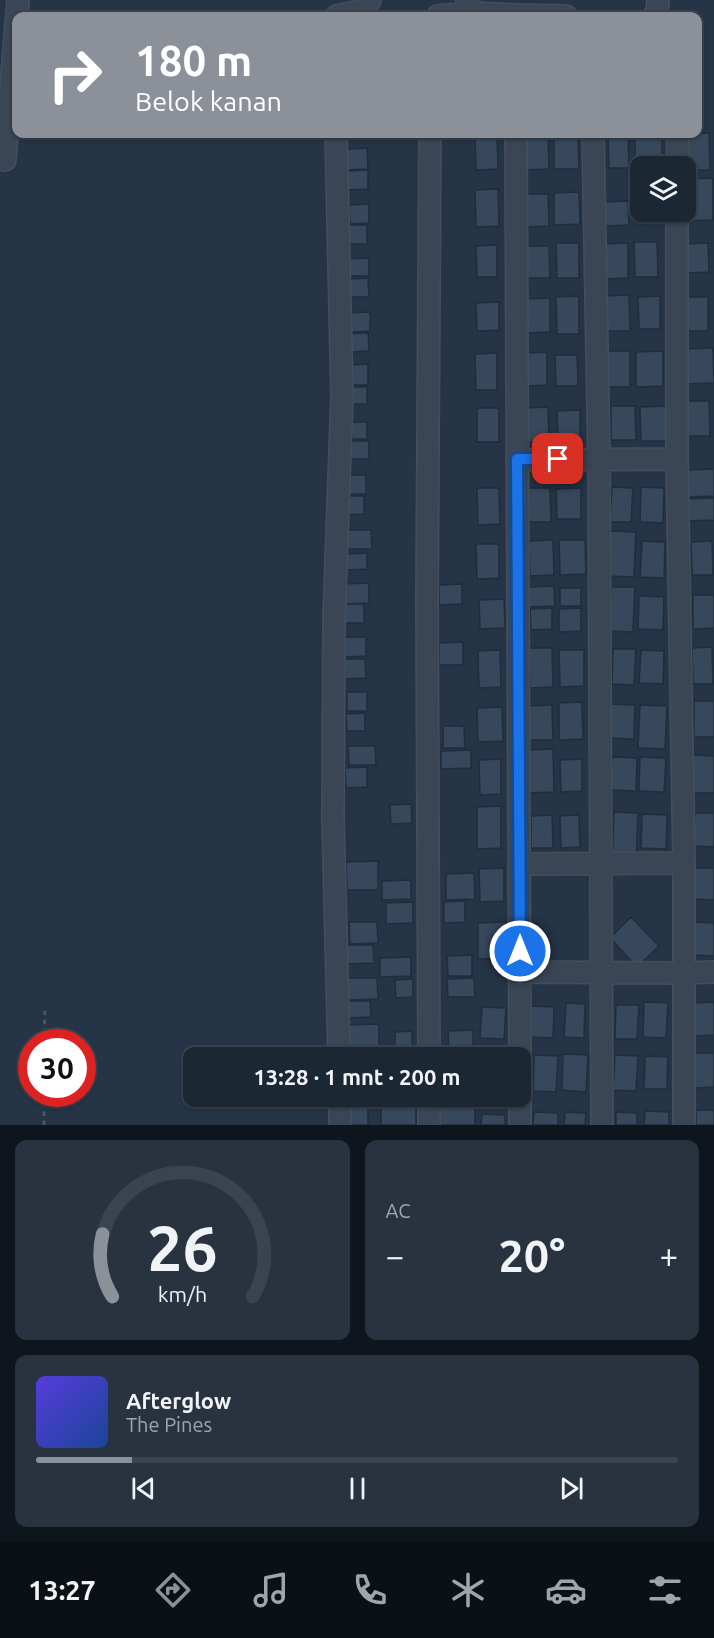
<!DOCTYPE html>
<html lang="id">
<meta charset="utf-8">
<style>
body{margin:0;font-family:Ubuntu,sans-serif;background:#293340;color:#f1f3f6;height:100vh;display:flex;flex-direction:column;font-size:22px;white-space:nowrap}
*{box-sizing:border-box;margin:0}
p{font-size:20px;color:#a0a5ac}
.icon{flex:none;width:33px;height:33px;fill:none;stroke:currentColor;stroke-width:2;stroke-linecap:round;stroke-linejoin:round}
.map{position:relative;height:1125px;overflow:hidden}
.details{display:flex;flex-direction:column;gap:15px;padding:15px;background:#0f151d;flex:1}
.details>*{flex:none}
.guide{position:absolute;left:12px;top:12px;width:690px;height:126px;border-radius:12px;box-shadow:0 2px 4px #0004,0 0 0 2px #3a444f;background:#8c9099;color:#fff;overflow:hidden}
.fabs{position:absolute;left:630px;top:156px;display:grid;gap:12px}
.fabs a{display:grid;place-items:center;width:66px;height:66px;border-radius:12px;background:#1c2734;box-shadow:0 2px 4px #0004,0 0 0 2px #3a444f;font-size:30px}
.speed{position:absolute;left:18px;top:1029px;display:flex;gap:12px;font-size:30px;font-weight:700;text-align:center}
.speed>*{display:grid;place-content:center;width:78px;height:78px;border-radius:50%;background:#1c2734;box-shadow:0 2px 4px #0004,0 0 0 2px #3a444f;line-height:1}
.speed .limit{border:9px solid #d22;background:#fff;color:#111}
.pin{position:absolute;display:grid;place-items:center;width:51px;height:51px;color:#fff;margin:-26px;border-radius:12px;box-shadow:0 3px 9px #0006}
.me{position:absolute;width:66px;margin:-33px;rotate:0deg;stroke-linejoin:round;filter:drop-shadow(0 0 4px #0008)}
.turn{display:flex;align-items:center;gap:21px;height:126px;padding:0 24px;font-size:27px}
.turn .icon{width:78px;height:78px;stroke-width:2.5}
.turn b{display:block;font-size:42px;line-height:51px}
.big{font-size:45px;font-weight:600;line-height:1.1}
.details .tile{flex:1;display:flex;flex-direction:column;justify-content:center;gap:9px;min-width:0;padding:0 21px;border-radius:12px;background:#293340}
.details .dial{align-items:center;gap:0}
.dial svg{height:156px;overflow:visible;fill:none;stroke:#3a444f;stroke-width:7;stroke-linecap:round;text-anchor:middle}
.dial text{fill:#f1f3f6;stroke:none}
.song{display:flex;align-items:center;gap:18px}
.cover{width:72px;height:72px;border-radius:9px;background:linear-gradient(135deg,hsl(250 70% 55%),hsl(220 70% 35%))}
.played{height:6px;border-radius:3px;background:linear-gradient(90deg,#8c9099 15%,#3a444f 15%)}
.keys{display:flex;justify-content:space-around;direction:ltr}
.heat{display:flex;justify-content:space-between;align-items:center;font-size:33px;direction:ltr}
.details .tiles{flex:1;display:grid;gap:15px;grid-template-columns:1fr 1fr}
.tile:last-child{grid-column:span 2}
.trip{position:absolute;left:183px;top:1047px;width:348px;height:60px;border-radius:12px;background:#1c2734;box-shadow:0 2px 4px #0004,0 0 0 2px #3a444f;font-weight:600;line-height:60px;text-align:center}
.menu{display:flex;height:96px;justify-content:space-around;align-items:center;background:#0b1015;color:#a0a5ac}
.menu .icon{width:42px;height:42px}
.menu .selected{color:#8c9099}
.menu b{font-size:27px;color:#f1f3f6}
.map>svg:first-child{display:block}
.building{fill:#37485c;stroke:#202d3d;stroke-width:1.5}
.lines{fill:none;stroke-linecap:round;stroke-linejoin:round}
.street-casing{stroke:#444f5e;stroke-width:24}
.path{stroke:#415d5e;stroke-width:3;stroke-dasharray:4.5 4.5;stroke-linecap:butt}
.street{stroke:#3a4655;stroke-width:21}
.route-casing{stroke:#114b97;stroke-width:15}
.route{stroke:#1a73e8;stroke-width:10}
</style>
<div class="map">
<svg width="714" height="1125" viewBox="0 0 714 1125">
<rect width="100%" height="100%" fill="#253446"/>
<path class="building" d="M709 133 710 170H686L684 134Z
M608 134H628L629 168H609Z
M548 135 549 169 522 170 521 136Z
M497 136 498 169 476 170 475 137Z
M578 136 579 169H554V137Z
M635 136H662V166L635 167Z
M367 148 368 169 347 170V149Z
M368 170V189L347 190V171Z
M713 178V220L686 221V179Z
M636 188H640V212H659V222H637Z
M498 189 499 226 476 227 475 190Z
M579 192 580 224 554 225V193Z
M524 194H548L549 226 524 227Z
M628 201 629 225 605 226 604 202Z
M369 204V223L350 224 349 205Z
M349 225H367V244H349Z
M634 242H657L658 277H635Z
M556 243H579V278H557Z
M628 243V278L604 279 603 244Z
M708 243 709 272 686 273V244Z
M497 245V277H477L476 246Z
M527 246H549L550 278H527Z
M369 258V276H350L349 259Z
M368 278 369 297H349V279Z
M629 295 630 331H606L605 296Z
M579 296V334H557L556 297Z
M660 296V329H639L638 297Z
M681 297H708V331H682Z
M550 298V332L526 333 525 299Z
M499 302V330L477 331 476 303Z
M370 312V331L349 332 348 313Z
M368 333 369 351 349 352 348 334Z
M713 348 714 383 685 384 684 349Z
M607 351H630V387H607Z
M663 351V386L636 387V352Z
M547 352V385L528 386 527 353Z
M497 353V390H476L475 354Z
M555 355H577L578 386H556Z
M368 364V385H350V365Z
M347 387H367V404H348Z
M686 401H709L710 436H686Z
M611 406H635L636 440H611Z
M666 406 667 441H641L640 407Z
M548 407 549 442H528L527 408Z
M477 408H499V442H477Z
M580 410V442L558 443 557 411Z
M351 422H367V439H352Z
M350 441H369V459H350Z
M714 469V496L686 497 685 470Z
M348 475H366V494H348Z
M612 487 633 488 631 522H610Z
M641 487 664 488 663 523 640 522Z
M477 488H499L500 524 478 525Z
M527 488H550L551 522H527Z
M581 488V519H557L556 489Z
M349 496H364V514L349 515Z
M714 498V520L686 521 685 499Z
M346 530H371L372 549H346Z
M610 531 636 532 634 577 608 576Z
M553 540 554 575 530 576 529 541Z
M559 540H585L586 574 560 575Z
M642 541 665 542 664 578 640 577Z
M712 541 713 575H692L691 542Z
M476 544H499V578L477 579Z
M367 553V569L346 570V554Z
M369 583V603L344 604 343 584Z
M462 584V604L439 605V585Z
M554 586 555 606 529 607V587Z
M611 587H635L633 632 610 631Z
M560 588H581V606H560Z
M693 595H714V628L693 629Z
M639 596 664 597 663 630 638 629Z
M504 599 505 628 480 629 479 600Z
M343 604H364V623H344Z
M552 608V629L531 630 530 609Z
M581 608V631L559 632V609Z
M344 637H366V656L345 657Z
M463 642V665H439V643Z
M712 647 713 684H693L692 648Z
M529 648H552L553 687 530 688Z
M613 649H636L634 685 612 684Z
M500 650 501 687 479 688 478 651Z
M559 650H584V686L560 687Z
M641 650 664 651 663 684 639 683Z
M345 659H365L366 678 345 679Z
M347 692H367V711H347Z
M694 701H714V737H694Z
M582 702 583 739 559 740V703Z
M609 704 635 705 634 739 608 738Z
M552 705 553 740H529V706Z
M640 705 667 706 665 749 638 748Z
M502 707 503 741 478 742 477 708Z
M365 713V731H347L346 714Z
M443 726H464L465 748H443Z
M348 746H375L376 765H349Z
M553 749 554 792 528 793 527 750Z
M471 750V768L441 769V751Z
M693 755 714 756V793H691Z
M612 757 637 758 636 791 610 790Z
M640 757 666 758 664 792 639 791Z
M501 759V794L480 795 479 760Z
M582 759V791L561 792 560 760Z
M367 767V787L346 788 345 768Z
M411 804 412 823 391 824 390 805Z
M501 806V848L477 849V807Z
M614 812 638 813 636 862 612 861Z
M695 813H714V847L693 846Z
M642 814 667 815 666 849 641 848Z
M552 815 553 848H531V816Z
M579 815 580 847 561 848 560 816Z
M378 861V890H347L346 862Z
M504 868V901L480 902 479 869Z
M694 868H714V900L693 899Z
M474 873 475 899 446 900V874Z
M411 880V899L382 900V881Z
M465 901V922L444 923V902Z
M413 902V923L386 924V903Z
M631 917 659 946 637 967 610 938Z
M349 922H377L378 943 350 944Z
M506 922 507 958 478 959V923Z
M692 922 714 923V956L690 955Z
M347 945H373L374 963 347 964Z
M472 955V976H448L447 956Z
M411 957V976L380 977V958Z
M347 978H377L378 999 348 1000Z
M474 978 475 997H448L447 979Z
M413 979V997L396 998 395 980Z
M347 1001H370L371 1017 348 1018Z
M644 1002 668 1003 666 1038 643 1037Z
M714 1002V1035L695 1036 694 1003Z
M566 1003 585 1004 584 1038 564 1037Z
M616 1005H639L637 1039H615Z
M531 1006 554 1007 553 1038 529 1037Z
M482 1007 506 1008 504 1039 480 1038Z
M379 1024V1051L346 1052 345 1025Z
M473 1030V1052H449L448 1031Z
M412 1031V1053H395V1032Z
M694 1053H714V1087L694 1088Z
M563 1054 588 1055 586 1092 562 1090Z
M534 1055 558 1056 556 1092 533 1091Z
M615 1055 638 1056 636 1091 613 1090Z
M645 1056 668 1057 667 1089H644Z
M349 1096H368L369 1106H350Z
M436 1096H475V1125H437Z
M416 1101V1125H381V1102Z
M350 1107H368V1125H350Z
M696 1110H714V1125H696Z
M645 1111 669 1112V1125H644Z
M534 1112 558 1113V1125H533Z
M565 1112 586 1113 585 1125H564Z
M616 1112 637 1113V1125H616Z
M482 1114 505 1115V1125H481Z"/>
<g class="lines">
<g class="street-casing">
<path id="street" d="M467 0 473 13 516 15V16
M516 15 566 16
M337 16 364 10 370 0
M438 16 473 13
M654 16 657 12 658 0
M336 134 342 394 334 620 333 818 339 1058
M516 134 520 1058
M593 134 599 459 602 1125
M5 160 18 0
M677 166 678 134
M677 212V459L684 863V1125
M517 460 677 459
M520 864 684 863
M521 972 683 973 714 972
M429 1058 427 599 430 134
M340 1096V1125
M429 1096V1125
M520 1125V1096"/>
</g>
<path class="path" d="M44 1042 45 1008
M44 1125V1094"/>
<use href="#street" class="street"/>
</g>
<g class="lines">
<g class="route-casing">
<path id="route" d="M520 951 517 459H558"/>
</g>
<use href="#route" class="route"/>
</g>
</svg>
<div class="fabs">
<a><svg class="icon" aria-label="layers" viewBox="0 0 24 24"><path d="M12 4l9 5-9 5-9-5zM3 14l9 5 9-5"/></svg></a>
</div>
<div class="speed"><div class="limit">30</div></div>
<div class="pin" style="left:558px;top:459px;background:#d93025"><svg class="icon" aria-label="arrive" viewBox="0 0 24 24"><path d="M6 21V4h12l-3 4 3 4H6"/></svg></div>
<svg class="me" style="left:520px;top:951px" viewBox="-20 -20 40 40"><circle r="17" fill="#1a73e8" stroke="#fff" stroke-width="3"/><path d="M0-11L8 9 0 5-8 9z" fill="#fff"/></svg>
<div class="trip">13:28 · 1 mnt · 200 m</div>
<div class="guide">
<div class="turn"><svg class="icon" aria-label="right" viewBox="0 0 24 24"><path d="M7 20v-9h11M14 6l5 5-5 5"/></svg><div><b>180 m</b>Belok kanan</div></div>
</div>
</div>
<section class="details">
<div class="tiles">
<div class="tile dial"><svg viewBox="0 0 100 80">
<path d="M14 69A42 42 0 1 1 86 69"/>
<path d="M14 69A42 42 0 0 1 9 37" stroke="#8c9099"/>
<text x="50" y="56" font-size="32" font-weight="700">26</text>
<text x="50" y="72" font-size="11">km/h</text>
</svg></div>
<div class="tile"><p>AC</p>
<div class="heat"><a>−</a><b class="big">20°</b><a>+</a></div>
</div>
<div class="tile">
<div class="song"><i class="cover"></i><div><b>Afterglow</b><p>The Pines</p></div></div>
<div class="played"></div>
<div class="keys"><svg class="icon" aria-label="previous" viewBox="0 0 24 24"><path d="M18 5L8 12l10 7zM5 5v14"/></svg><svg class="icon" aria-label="pause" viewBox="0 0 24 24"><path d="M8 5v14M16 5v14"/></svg><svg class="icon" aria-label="next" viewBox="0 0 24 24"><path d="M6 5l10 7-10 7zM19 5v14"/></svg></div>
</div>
</div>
</section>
<nav class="menu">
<b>13:27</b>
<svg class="icon selected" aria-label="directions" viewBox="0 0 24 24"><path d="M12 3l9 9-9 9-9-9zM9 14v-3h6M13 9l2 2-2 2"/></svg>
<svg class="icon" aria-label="music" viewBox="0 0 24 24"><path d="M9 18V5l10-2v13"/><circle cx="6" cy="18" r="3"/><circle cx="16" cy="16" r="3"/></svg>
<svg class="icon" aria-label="phone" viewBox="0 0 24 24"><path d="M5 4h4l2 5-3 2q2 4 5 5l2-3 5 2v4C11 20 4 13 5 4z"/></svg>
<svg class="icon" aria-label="climate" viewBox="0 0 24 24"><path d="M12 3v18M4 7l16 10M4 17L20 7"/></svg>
<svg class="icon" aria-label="car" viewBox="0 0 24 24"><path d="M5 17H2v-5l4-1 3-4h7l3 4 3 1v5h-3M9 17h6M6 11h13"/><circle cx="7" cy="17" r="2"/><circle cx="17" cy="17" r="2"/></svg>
<svg class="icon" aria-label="filters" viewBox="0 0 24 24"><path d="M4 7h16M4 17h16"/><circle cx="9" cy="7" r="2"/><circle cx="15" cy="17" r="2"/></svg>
</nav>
